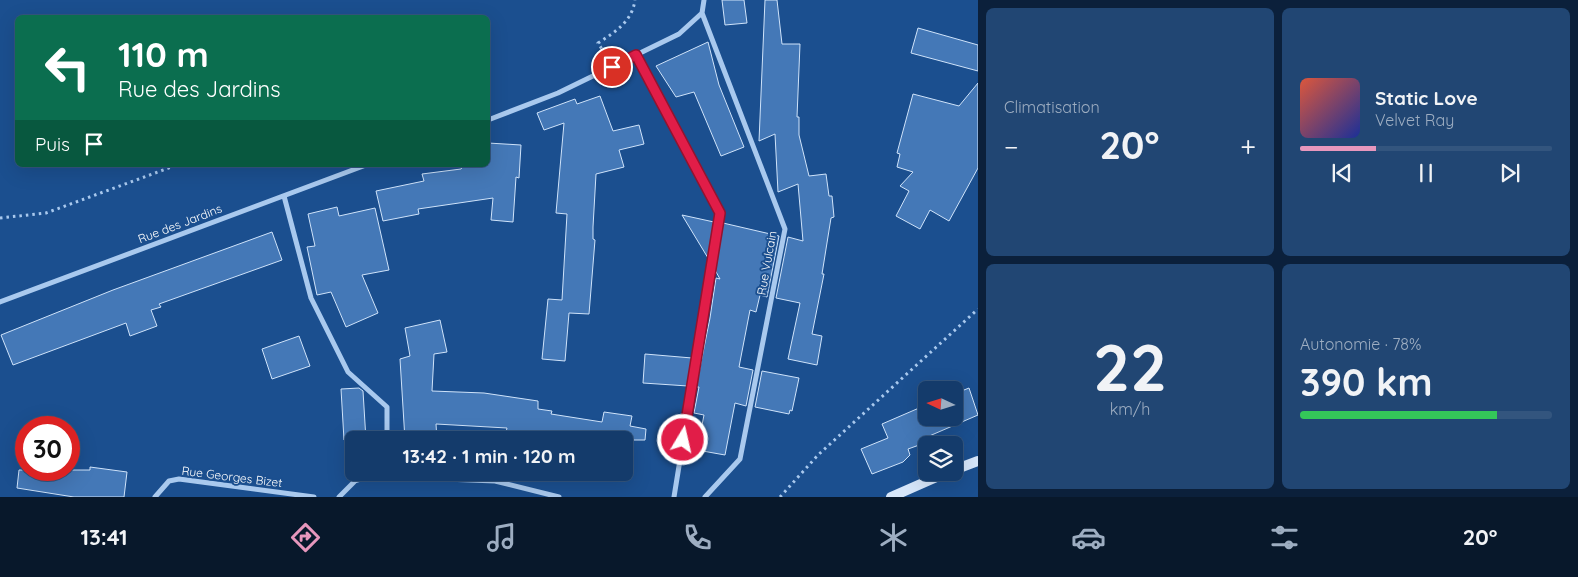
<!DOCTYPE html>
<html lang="fr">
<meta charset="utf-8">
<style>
body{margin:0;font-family:Quicksand,sans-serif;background:#214673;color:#f1f3f6;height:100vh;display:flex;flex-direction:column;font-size:19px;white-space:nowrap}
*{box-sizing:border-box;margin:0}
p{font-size:16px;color:#9dadc1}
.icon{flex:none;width:28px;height:28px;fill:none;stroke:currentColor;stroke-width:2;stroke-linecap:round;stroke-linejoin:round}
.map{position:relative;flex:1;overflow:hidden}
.side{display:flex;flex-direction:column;gap:8px;padding:8px;background:#0b203b;width:600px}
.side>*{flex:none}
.top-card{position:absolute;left:15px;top:15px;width:475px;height:152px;border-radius:8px;box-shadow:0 5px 20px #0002,0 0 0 1px #33557e;background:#0b6e4f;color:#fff;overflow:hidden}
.needle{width:32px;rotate:274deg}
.buttons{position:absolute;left:918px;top:381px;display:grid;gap:10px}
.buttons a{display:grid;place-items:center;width:45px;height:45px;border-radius:8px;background:#143b6b;box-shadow:0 5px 20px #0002,0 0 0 1px #33557e;font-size:25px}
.speed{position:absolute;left:15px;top:416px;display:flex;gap:10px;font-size:25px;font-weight:700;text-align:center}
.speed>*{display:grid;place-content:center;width:65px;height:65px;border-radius:50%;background:#143b6b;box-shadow:0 5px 20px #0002,0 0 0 1px #33557e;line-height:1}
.speed .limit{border:8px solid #d22;background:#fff;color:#111}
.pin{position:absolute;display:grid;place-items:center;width:42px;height:42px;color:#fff;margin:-21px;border:2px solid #fff;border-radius:50%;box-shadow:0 1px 5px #0007}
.me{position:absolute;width:55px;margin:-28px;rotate:9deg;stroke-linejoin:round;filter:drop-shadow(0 0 4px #0008)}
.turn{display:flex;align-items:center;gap:18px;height:105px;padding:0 20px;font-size:22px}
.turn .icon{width:65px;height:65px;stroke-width:2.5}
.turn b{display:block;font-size:35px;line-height:42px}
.then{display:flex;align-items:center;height:48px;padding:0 20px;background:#0003;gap:10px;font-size:19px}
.big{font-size:38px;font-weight:700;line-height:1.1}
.side .widget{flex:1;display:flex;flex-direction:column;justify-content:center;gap:8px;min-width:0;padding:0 18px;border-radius:8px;background:#214673}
.side .dial{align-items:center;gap:0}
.dial b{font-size:65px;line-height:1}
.song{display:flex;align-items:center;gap:15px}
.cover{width:60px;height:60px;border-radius:8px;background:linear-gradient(135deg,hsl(10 70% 55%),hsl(230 70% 35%))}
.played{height:5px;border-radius:2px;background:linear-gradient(90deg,#e797bd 30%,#33557e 30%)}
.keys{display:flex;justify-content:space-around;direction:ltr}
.heat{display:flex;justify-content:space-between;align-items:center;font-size:28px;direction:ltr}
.charge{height:8px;border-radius:4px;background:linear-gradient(90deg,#34c759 78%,#33557e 0)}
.side .tiles{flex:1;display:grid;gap:8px;grid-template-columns:repeat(2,1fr)}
.trip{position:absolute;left:345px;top:431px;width:288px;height:50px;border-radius:8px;background:#143b6b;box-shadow:0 5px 20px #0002,0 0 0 1px #33557e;font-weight:700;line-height:50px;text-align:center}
.tabs{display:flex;height:80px;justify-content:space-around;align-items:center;background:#08182b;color:#9dadc1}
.tabs .icon{width:35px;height:35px}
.tabs .selected{color:#e797bd}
.tabs b{font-size:22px;color:#f1f3f6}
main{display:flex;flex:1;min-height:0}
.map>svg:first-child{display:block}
.building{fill:#4478b7;stroke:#cfe3fa}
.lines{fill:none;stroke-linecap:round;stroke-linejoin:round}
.path{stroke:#a9c9ee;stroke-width:3;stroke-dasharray:2.5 4;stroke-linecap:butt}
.street{stroke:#a9c9ee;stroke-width:5}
.secondary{stroke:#d6e6fa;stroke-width:10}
.route-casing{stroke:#92132f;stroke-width:12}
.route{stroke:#e11d48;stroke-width:9}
.labels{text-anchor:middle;stroke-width:4;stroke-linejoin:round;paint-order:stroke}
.street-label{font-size:12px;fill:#fff;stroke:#1b4f8f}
</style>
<main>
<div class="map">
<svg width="978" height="497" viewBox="0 0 978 497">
<rect width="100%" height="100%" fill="#1b4f8f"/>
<path class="building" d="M722 0H744L747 23 725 25Z
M765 0H777L782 44H800L797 117H799V135L809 176 826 174 829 196H832L834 217 831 218 822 274H824L812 334 822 336 817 365 788 359 800 303 776 298 788 237 803 241 798 184 778 192 775 134 759 141Z
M918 28 978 45V71L911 53Z
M708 42 719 85 744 147 721 156 694 92 676 97 656 66Z
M978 83V168L949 221 930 210 920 229 896 216 909 191 900 186 913 172 897 167 900 154 897 153 913 94 959 106Z
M600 96 613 131 639 125 644 144 619 150 624 167 596 174 593 227V239L595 240 589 314 569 313 565 361 542 359 548 299 562 300 567 214 556 213 564 123 544 130 537 113 575 99 577 104Z
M488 143 521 145 519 178 516 177 513 222 491 220 493 198 418 209 419 214 383 221 376 191 424 181 422 174 461 169 464 165H488Z
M337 207 339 216 375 208 389 270 362 275 378 313 346 327 331 292 317 295 307 247 315 246 308 214Z
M682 215 714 222 708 258Z
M723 223 779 236 767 297 760 295 756 312 750 310 739 367 753 370 746 406 735 403 725 455 697 450 704 415 694 413 699 387H696L710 318 716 278 720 279 715 270Z
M272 232 282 260 159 304 161 307 151 310 157 326 130 336 126 323 13 365 1 335 113 290Z
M440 320 447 352 434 354 432 391 484 393 538 401V409L552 411 551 414 602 422 604 412 632 416 630 426 646 429 645 440H504L507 428 436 424 437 440H405L400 359 410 356 405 328Z
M299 336 310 366 272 379 262 349Z
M645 354 692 358 688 386 643 383Z
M762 371 799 378 792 411 790 410 789 414 755 407Z
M359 388 363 391 366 440H344L341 389Z
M969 388 978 415 920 440 922 444 908 449 910 455 903 462 872 474 861 449 888 438 882 424 926 405V418H954V394Z
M90 467 127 472 124 497H74L17 488 19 470H90Z"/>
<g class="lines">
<path class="path" d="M605 54 598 43C615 32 632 22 635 0
M0 218 46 213 177 165
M780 497 818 455 978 309"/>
<path class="street" d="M704 0 702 13 785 229 740 459 705 497
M636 55 720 213 674 497
M488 120 558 93 636 55 679 34 702 13
M284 196 311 298 348 372 387 407V440
M0 302 366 165
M155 497 169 481 179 479 314 497
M339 497 355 481 370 476 495 481 559 497"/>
<path class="secondary" d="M954 470 978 461
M891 497 948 472"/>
</g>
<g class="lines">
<g class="route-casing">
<path id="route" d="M612 67 636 55 720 213 683 440"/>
</g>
<use href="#route" class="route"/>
</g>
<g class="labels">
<g class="street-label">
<text transform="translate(180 224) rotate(-21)" y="4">Rue des Jardins</text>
<text transform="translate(767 263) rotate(-80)" y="4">Rue Vulcain</text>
<text transform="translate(232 477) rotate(7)" y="4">Rue Georges Bizet</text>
</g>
</g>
</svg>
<div class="buttons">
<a><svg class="needle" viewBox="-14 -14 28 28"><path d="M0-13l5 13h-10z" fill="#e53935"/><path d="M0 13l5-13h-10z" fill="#9dadc1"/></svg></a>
<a><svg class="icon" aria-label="layers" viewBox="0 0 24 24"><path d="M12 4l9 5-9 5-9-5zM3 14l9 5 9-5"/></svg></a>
</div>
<div class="speed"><div class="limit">30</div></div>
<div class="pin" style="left:612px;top:67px;background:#d93025"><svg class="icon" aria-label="arrive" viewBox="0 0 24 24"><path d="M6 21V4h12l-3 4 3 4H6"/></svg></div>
<svg class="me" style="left:683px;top:440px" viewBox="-20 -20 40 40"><circle r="17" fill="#e11d48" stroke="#fff" stroke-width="3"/><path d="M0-11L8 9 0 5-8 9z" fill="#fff"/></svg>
<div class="trip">13:42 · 1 min · 120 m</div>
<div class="top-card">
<div class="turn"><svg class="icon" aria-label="left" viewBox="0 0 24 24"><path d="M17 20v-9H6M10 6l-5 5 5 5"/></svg><div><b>110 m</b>Rue des Jardins</div></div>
<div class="then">Puis<svg class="icon" aria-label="arrive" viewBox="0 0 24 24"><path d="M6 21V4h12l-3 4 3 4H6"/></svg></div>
</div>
</div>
<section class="side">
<div class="tiles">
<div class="widget"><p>Climatisation</p>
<div class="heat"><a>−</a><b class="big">20°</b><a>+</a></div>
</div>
<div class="widget">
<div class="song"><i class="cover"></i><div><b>Static Love</b><p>Velvet Ray</p></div></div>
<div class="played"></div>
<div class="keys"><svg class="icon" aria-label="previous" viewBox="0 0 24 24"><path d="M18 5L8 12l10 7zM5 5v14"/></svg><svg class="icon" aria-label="pause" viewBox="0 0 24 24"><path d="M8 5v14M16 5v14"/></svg><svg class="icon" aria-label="next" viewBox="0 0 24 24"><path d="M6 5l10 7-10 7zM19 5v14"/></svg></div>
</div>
<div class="widget dial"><b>22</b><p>km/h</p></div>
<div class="widget"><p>Autonomie · 78%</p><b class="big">390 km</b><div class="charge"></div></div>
</div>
</section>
</main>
<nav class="tabs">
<b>13:41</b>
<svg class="icon selected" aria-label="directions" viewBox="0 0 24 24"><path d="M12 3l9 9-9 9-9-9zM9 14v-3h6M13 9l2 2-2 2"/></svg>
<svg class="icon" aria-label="music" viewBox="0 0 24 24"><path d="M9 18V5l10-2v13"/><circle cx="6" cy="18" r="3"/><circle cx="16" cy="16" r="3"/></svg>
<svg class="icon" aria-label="phone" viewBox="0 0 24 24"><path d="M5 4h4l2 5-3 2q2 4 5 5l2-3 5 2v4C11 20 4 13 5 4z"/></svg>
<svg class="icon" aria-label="climate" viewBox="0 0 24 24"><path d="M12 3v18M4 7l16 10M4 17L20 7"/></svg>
<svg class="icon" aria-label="car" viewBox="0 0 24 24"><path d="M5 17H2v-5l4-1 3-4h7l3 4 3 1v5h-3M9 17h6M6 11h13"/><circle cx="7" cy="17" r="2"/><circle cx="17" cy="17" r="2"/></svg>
<svg class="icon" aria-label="filters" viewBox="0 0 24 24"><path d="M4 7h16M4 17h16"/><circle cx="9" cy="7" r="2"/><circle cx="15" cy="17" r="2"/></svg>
<b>20°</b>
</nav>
